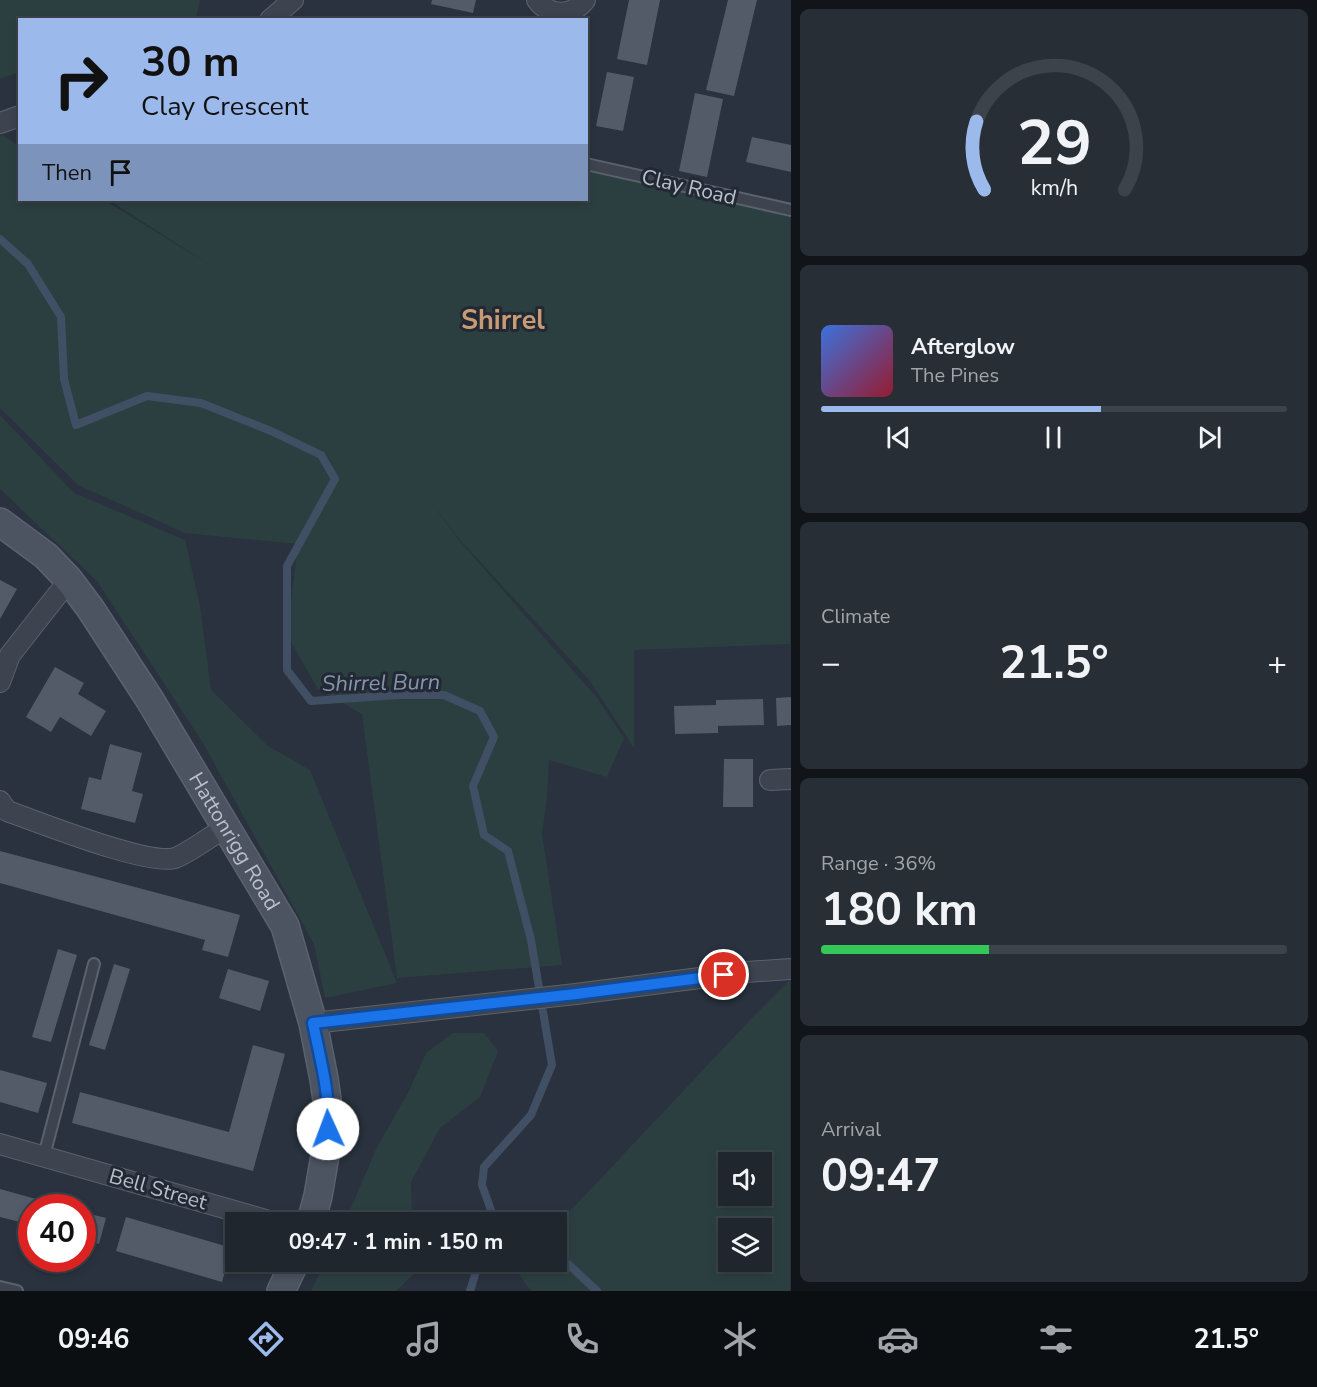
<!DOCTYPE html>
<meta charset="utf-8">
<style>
body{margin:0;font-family:"Nunito Sans",sans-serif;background:#272e36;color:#f1f3f6;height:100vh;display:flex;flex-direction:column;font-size:22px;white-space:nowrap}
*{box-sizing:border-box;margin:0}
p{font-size:20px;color:#a1a5aa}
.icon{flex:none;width:33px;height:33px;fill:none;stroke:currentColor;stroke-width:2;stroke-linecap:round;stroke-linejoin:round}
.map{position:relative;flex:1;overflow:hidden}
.side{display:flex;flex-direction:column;gap:9px;padding:9px;background:#111519;width:526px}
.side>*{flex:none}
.top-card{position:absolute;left:18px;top:18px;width:570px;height:183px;border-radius:0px;box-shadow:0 3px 9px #0003,0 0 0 2px #3c434a;background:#9cb9ec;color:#111;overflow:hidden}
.tools{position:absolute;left:718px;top:1152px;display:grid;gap:12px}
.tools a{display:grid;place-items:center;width:54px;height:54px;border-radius:0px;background:#1f262e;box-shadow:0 3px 9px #0003,0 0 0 2px #3c434a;font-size:30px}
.speed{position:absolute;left:18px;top:1194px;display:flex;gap:12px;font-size:30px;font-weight:700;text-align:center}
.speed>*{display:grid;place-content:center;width:78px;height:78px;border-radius:50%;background:#1f262e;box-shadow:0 3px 9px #0003,0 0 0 2px #3c434a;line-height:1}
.speed .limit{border:9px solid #d22;background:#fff;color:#111}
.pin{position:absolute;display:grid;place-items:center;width:51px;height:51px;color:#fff;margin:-26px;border:3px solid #fff;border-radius:50%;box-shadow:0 2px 6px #0007}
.me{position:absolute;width:66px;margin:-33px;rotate:358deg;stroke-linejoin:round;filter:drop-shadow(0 0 4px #0008)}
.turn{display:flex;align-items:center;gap:21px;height:126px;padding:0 24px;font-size:27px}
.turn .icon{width:78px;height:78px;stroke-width:2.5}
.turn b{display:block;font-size:42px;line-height:51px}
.then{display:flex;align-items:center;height:57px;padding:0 24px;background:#0003;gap:12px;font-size:22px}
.big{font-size:45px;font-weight:700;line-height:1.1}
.side .card{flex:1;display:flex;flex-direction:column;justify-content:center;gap:9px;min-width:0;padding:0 21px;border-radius:9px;background:#272e36}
.side .dial{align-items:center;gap:0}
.dial svg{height:156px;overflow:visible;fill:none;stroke:#3c434a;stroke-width:7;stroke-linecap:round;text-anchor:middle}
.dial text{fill:#f1f3f6;stroke:none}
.song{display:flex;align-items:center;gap:18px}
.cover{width:72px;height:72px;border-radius:9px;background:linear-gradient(135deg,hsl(220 70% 55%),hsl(350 70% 35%))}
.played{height:6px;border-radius:3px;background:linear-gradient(90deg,#9cb9ec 60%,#3c434a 60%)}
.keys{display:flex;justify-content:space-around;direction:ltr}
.heat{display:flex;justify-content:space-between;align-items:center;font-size:33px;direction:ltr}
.charge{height:9px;border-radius:4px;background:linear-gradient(90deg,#34c759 36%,#3c434a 0)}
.trip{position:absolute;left:225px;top:1212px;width:342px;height:60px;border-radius:0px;background:#1f262e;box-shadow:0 3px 9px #0003,0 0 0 2px #3c434a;font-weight:700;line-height:60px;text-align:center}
.menu{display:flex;height:96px;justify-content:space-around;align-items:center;background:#0c0f12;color:#a1a5aa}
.menu .icon{width:42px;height:42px}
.menu .on{color:#9cb9ec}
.menu b{font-size:27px;color:#f1f3f6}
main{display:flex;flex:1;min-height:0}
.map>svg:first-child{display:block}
.green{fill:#2c3f40;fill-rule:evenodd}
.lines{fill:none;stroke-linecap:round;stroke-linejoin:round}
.stream{stroke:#414f65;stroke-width:8}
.building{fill:#535b69}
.lane-casing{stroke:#5b626c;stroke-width:14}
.street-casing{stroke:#5b626c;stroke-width:22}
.secondary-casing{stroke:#5b626c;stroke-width:30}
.lane{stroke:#3d444f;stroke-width:10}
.street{stroke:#3d444f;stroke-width:20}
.secondary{stroke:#4c5361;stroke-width:27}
.route-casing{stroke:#114b97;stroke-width:15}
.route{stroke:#1a73e8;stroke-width:10}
.labels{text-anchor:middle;stroke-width:6;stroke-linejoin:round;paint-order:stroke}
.street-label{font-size:21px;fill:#babfc9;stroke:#222934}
.water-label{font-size:22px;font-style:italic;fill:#8695ac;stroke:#222934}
.district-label{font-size:27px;font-weight:bold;fill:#c99b75;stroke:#222934}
</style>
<main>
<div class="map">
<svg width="791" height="1291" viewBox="0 0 791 1291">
<rect width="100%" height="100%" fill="#29323e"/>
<path class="green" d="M0 0H200L196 19H192L20 20 19 72 0 79Z
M2 135 19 146 20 200H104L218 270 109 200H586L587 161 790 207V644L634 650V748L590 681 460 540 428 498 458 539 598 699 624 738 607 777 549 760 547 796 542 834 562 965 397 978 362 714 318 689 287 635 298 544 185 533 78 485 0 408V136Z
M0 415 74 493 185 540 200 606 211 690 268 746 310 770 397 983 325 998 314 944 203 743 97 581 0 489Z
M790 980V1291H531L515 1269 522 1262H556L557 1225 750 1020ZM762 1162V1196H729V1162ZM729 1228H762V1262H729Z
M453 1033H484L498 1051 480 1097 440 1128 411 1182 412 1222H345L376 1149 410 1089 426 1053Z
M325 1262H414L415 1273 396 1291H311Z"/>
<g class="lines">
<path class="stream" d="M0 239 28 264 61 317 64 379 76 425 147 396 201 403 271 431 321 455 335 479 287 566V670L311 701 399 695H444L480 711 494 737 473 786 484 835 508 851 531 940 552 1065 531 1115 484 1167 482 1185 493 1216 503 1222
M556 1257 568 1264 597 1291
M470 1291 479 1262"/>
</g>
<path class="building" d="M432 0H476L473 13 431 4Z
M629 0H660L647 65 617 59Z
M728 0H757L734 96 706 90Z
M607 72 634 77 623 131 596 126Z
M695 93 723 99 707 177 679 171Z
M752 137 791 145V172L746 162Z
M0 580 17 589 0 619Z
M55 667 84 683 78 694 106 711 91 736 60 717 51 732 26 717Z
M791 697V725L777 726 776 698Z
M763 699 764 725 718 726V733L675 734 674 706 716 705V700Z
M110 744 142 753 132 791 143 794 135 823 81 809 89 777 101 780Z
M724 759H753V807H723Z
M0 851 240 915 228 957 202 950 205 940 0 883Z
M58 949 77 955 51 1042 32 1037Z
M114 964 130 969 105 1050 89 1045Z
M228 969 269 981 260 1011 219 998Z
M253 1045 285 1054 253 1171 72 1123 80 1092 229 1132Z
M0 1070 47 1083 38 1113 0 1102Z
M0 1189 65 1207V1208H32V1225L0 1217Z
M82 1212 106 1218 99 1244 82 1239Z
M126 1217 232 1248 222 1282 116 1251Z"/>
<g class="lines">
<g class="lane-casing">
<path id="lane" d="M586 164 791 210
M44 1156 94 964
M0 1287 17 1291"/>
</g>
<g class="street-casing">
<path id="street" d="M537 0C550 17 572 17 585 0
M270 20 293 0
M0 123 20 116
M0 682 10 655 69 580
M770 780 791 779
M0 801 7 811C39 822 148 866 175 858 187 854 214 834 227 827
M313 1023 576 994 746 972 791 969
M0 1144 273 1222"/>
</g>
<g class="secondary-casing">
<g id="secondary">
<path id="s1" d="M0 522 46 556 69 580 90 608 150 700 285 926 313 1023 324 1079 329 1114 327 1144 318 1196 311 1222"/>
<path d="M281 1291 295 1262"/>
</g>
</g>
<use href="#lane" class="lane"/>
<use href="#street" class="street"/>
<use href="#secondary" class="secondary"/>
</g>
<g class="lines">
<g class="route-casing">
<path id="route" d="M328 1129C330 1093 320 1058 313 1023L576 994 724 975"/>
</g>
<use href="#route" class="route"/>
</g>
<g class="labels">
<g class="street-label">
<text transform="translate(689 187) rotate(13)" y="7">Clay Road</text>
<text dy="7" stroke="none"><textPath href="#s1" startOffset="400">Hattonrigg Road</textPath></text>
<text transform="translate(158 1189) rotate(16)" y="7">Bell Street</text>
</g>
<g class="water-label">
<text transform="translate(381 682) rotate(-1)" y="8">Shirrel Burn</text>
</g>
<g class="district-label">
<text x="503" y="329">Shirrel</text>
</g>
</g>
</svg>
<div class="tools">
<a><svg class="icon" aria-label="sound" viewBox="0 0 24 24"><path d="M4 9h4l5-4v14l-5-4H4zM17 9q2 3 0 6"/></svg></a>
<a><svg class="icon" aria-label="layers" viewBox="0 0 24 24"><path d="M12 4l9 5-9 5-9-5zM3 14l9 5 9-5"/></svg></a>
</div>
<div class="speed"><div class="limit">40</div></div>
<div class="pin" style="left:724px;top:975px;background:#d93025"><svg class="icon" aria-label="arrive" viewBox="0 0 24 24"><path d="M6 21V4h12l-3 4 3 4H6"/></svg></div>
<svg class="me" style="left:328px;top:1129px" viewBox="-20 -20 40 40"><circle r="19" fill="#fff"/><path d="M0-13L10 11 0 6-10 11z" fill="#1a73e8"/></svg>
<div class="trip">09:47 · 1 min · 150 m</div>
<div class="top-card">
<div class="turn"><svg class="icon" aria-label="right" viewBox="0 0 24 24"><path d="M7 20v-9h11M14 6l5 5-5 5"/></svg><div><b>30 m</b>Clay Crescent</div></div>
<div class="then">Then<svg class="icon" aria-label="arrive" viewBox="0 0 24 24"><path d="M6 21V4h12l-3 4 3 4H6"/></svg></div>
</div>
</div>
<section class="side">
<div class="card dial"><svg viewBox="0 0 100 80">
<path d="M14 69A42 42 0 1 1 86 69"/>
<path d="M14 69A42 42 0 0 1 10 34" stroke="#9cb9ec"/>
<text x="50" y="56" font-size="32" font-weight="700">29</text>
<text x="50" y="72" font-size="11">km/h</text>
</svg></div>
<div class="card">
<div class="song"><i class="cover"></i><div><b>Afterglow</b><p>The Pines</p></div></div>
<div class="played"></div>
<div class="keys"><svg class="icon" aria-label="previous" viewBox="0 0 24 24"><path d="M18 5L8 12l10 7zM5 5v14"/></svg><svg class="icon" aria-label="pause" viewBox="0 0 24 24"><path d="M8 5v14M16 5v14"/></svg><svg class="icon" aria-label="next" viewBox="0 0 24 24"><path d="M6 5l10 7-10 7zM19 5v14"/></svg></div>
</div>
<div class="card"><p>Climate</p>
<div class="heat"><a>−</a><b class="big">21.5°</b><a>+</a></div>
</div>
<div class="card"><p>Range · 36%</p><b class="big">180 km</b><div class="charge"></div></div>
<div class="card"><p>Arrival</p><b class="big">09:47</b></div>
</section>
</main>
<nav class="menu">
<b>09:46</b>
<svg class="icon on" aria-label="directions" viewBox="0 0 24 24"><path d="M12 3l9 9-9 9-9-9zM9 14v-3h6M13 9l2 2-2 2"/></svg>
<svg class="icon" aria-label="music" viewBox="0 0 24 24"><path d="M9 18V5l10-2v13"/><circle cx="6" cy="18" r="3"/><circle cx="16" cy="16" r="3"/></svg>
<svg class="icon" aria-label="phone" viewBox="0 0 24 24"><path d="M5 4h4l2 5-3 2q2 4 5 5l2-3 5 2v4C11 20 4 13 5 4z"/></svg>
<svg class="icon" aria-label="climate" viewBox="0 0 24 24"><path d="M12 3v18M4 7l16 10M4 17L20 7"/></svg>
<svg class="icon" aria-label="car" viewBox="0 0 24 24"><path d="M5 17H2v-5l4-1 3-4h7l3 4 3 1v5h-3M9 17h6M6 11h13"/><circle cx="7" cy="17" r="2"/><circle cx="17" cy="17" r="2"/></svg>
<svg class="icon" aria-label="filters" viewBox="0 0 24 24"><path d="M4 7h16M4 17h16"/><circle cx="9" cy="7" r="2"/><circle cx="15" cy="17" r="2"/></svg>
<b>21.5°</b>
</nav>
